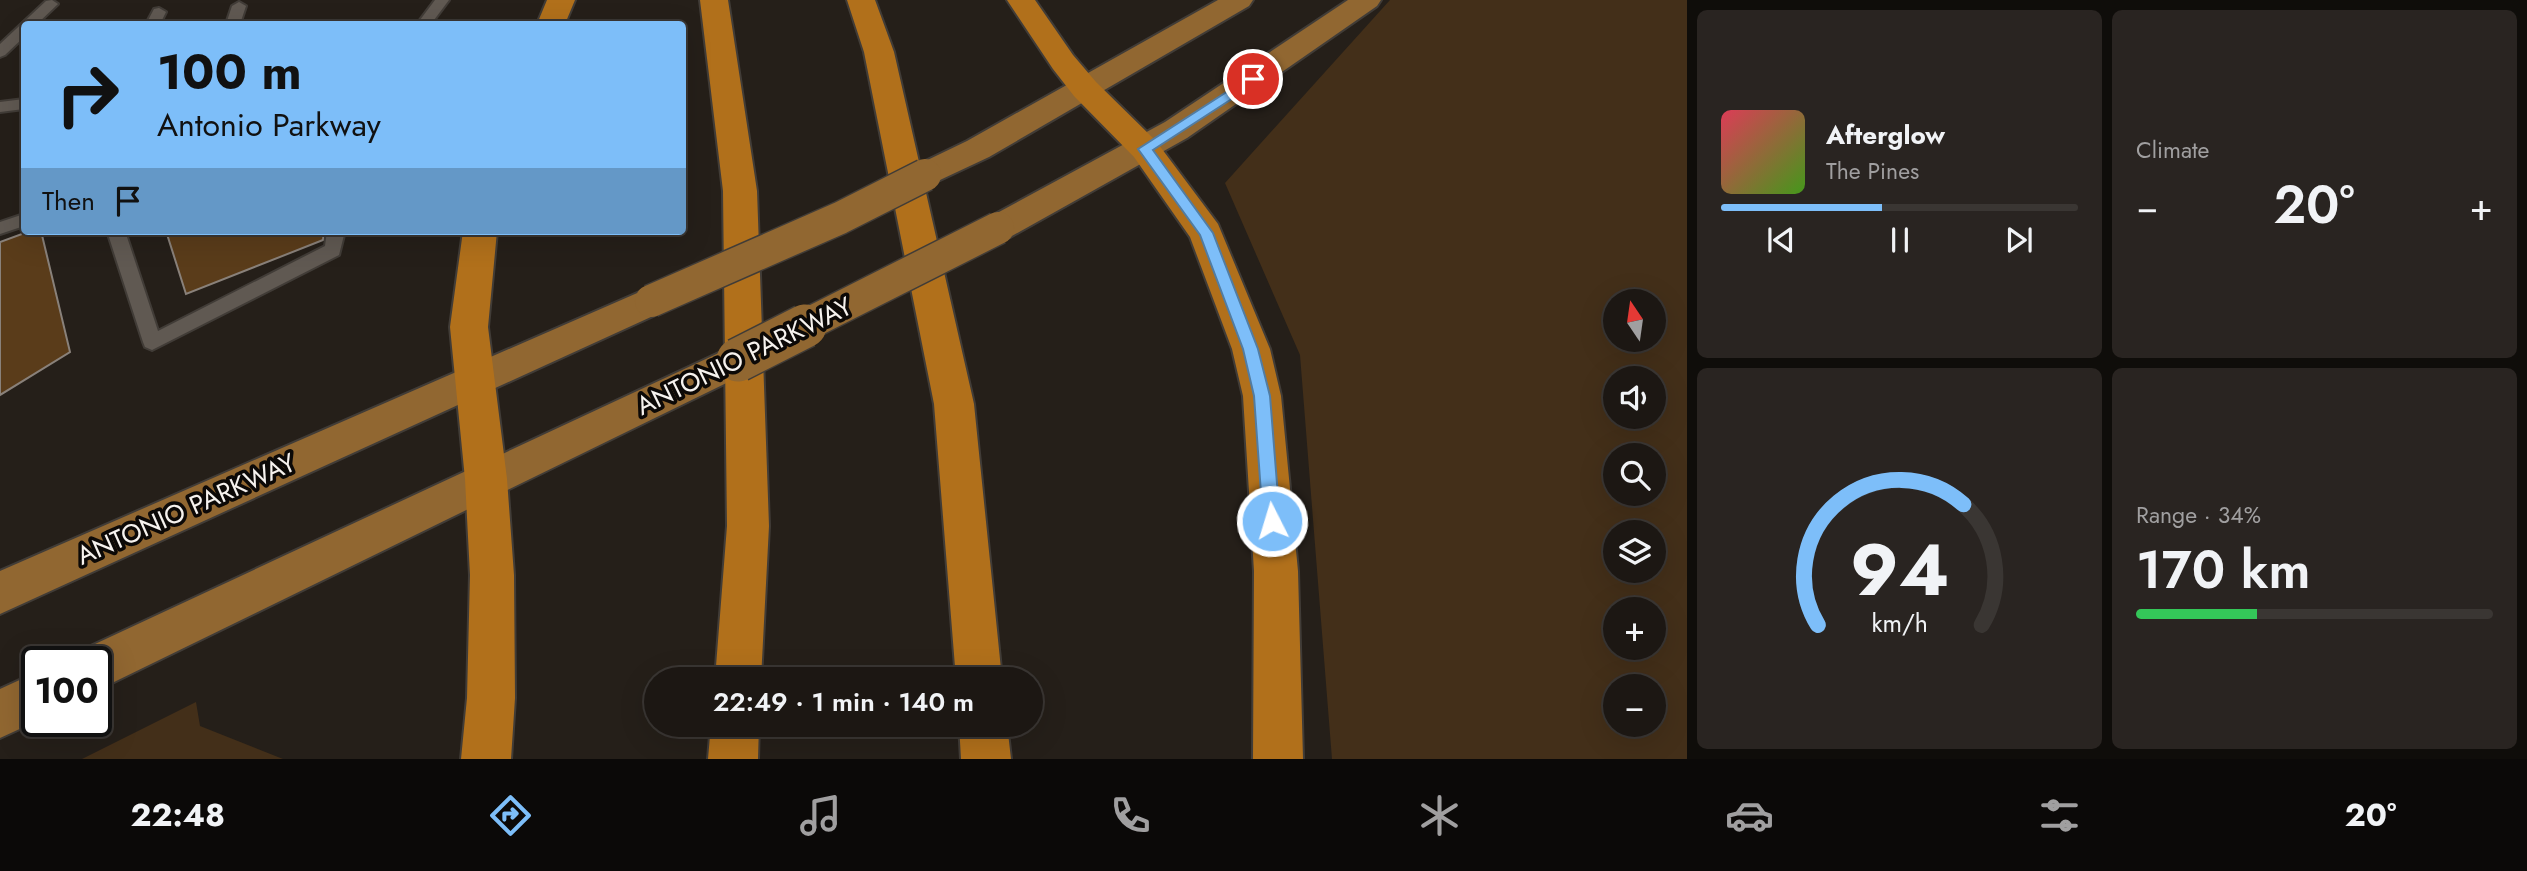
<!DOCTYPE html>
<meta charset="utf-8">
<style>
body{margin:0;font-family:Jost,sans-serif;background:#292421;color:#f1f3f6;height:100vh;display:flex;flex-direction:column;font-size:26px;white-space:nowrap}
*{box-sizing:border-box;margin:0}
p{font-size:23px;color:#a09fa0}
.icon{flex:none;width:38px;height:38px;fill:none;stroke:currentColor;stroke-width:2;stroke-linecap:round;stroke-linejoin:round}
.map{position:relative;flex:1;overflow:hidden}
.side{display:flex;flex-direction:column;gap:10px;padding:10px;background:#0f0d0a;width:840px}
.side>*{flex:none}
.top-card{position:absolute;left:21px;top:21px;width:665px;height:214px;border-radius:7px;box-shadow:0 7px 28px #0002,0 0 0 2px #3a3633;background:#7dbef9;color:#111;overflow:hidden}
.needle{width:46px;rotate:347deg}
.controls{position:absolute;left:1603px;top:289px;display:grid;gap:14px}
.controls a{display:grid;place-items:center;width:63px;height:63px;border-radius:50%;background:#1c1713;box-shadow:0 7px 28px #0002,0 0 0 2px #3a3633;font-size:35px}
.speed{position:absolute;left:21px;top:646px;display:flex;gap:14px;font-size:35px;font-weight:700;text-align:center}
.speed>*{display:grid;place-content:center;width:91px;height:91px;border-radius:50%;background:#1c1713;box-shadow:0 7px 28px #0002,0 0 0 2px #3a3633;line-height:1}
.speed .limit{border:4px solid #111;border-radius:10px;background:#fff;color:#111}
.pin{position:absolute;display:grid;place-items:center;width:60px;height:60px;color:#fff;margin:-30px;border:4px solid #fff;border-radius:50%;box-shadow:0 2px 7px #0007}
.me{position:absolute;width:77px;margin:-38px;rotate:355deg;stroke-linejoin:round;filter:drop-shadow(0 0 5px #0008)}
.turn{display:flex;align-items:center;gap:24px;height:147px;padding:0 21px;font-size:32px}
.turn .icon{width:91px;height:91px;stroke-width:2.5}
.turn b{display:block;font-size:49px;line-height:60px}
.then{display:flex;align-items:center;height:66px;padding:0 21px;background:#0003;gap:14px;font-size:26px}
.big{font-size:52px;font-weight:600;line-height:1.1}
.side .widget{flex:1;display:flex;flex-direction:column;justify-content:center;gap:10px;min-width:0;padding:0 24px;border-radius:10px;background:#292421}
.side .dial{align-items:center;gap:0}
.dial svg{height:182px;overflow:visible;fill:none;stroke:#3a3633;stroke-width:7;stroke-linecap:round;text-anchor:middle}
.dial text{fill:#f1f3f6;stroke:none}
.song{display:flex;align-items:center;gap:21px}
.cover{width:84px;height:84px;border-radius:10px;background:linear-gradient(135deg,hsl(350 70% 55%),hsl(100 70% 35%))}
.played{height:7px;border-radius:4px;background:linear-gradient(90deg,#7dbef9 45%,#3a3633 45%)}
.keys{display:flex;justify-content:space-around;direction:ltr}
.heat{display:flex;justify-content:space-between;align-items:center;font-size:38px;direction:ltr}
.charge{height:10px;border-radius:5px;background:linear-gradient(90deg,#34c759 34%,#3a3633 0)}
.side .tiles{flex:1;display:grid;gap:10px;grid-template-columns:repeat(2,1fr)}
.trip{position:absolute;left:644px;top:667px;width:399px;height:70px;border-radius:35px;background:#1c1713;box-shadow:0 7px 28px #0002,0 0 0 2px #3a3633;font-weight:600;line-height:70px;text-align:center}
.menu{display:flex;height:112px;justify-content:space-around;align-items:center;background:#0b0908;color:#a09fa0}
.menu .icon{width:49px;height:49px}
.menu .current{color:#7dbef9}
.menu b{font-size:32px;color:#f1f3f6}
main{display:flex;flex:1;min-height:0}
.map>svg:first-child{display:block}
.green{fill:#432f19;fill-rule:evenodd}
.building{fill:#5a3c1a;stroke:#89817a;stroke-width:2}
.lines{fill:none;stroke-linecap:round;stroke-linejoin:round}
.service-casing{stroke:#413c37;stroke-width:4}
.primary-casing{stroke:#413c37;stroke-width:4}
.motorway-casing{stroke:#413c37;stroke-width:4}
.service{fill:#605952;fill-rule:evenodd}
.primary{fill:#916731;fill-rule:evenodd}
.motorway{fill:#b1701b;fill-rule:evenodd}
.primary-bridge-far1-casing{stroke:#413c37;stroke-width:35;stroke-linecap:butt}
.primary-bridge-casing{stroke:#413c37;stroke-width:46;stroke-linecap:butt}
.primary-bridge-far1{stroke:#916731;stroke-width:32}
.primary-bridge{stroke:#916731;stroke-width:43}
.route{fill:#7dbef9;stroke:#517ca2;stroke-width:2}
.labels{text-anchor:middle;stroke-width:7;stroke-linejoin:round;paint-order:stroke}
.street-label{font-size:26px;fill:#f6f2ee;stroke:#0c0907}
</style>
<main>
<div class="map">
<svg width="1687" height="759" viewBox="0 0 1687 759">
<rect width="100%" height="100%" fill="#251f19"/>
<path class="green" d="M1390 0H1687V759H1332L1300 355 1225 183ZM1615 301H1654V340H1615ZM1615 378H1654V416H1615ZM1615 455H1654V494H1615ZM1615 532H1654V570H1615ZM1615 609H1654V648H1615ZM1615 686H1654V724H1615Z
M196 702 200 726 283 759H82Z"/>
<path class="building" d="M30 231H41L70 352 0 395V242Z
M166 231H324L323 240 186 294Z"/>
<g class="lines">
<g class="service-casing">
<path id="service" d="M435 0H449L431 24H417Z
M46 1 52 0 58 4 37 24H24V37L5 55 0 57V44Z
M239 2 246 6 240 24H226L232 6Z
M159 8 166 12 160 24H146L154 9Z
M24 99V109L0 112V102Z
M24 214V226L0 234V222Z
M107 231H125L158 331 325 246 327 231H345L339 255 152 350 145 347 143 342Z"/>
</g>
<g class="primary-casing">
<path id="primary" d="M1218 0H1253L1249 6 989 157 925 187 913 183 909 175 913 167 967 141Z
M1348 0H1381L1377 6 1187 138 1010 237 998 241 986 237 981 228 986 219 1165 122Z
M651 287 664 291 669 301 664 311 0 614V571Z
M738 344 751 349 757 360 751 371 112 683 96 690V662H75L80 651Z
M37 672V721L0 738V689Z"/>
</g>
<g class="motorway-casing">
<path id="motorway" d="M547 0H575L565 24H537Z
M700 0H728L757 191 769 526 761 679H715L727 526 723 191Z
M847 0H875L894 52 974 404 1002 679H956L934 404 864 52Z
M1007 0H1035L1073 55 1096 82 1156 141 1218 224 1270 349 1281 396 1298 571 1303 759H1253L1254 571 1243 396 1232 349 1190 237 1134 157 1074 96 1053 69Z
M463 231H497L488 327 507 479 514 575 515 698 511 759H461L467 698 470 575 465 479 450 327Z
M711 724H759L758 759H708Z
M959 724H1007L1011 759H961Z"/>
</g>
<use href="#service" class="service"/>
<use href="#primary" class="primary"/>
<use href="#motorway" class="motorway"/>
<g class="primary-bridge-far1-casing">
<path id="primary-bridge-far1" d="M651 301 840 218 925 175
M802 327 998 228"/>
</g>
<g class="primary-bridge-casing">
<path id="primary-bridge" d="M738 360 805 326"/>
</g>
<use href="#primary-bridge-far1" class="primary-bridge-far1"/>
<use href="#primary-bridge" class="primary-bridge"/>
</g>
<path class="route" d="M1253 75 1258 76V82L1153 150 1213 233 1258 349 1270 396 1280 521 1278 527 1272 529 1266 527 1263 521 1254 396 1243 349 1200 235 1138 149Z"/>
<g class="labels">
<g class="street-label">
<text transform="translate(744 356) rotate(-26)" y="9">ANTONIO PARKWAY</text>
<text transform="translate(186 509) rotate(-24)" y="9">ANTONIO PARKWAY</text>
</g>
</g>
</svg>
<div class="controls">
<a><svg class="needle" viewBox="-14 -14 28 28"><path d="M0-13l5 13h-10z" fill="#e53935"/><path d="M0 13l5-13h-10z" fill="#a09fa0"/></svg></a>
<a><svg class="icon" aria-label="sound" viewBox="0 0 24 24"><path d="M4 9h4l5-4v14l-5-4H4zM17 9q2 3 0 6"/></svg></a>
<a><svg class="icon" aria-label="search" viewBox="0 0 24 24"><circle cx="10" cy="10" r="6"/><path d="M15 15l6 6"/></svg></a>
<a><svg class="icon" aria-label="layers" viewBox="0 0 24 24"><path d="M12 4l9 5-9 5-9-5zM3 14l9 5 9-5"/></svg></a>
<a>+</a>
<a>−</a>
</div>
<div class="speed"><div class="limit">100</div></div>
<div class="pin" style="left:1253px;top:79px;background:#d93025"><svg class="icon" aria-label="arrive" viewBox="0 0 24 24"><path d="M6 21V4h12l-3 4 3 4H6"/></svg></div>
<svg class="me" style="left:1272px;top:521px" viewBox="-20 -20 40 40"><circle r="17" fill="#7dbef9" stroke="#fff" stroke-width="3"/><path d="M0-11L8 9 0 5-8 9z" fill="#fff"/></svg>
<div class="trip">22:49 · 1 min · 140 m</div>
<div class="top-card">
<div class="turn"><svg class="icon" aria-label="right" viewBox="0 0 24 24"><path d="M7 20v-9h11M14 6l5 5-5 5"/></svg><div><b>100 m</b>Antonio Parkway</div></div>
<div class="then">Then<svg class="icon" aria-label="arrive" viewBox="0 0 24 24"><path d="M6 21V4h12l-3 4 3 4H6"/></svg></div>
</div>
</div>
<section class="side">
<div class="tiles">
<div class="widget">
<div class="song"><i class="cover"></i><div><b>Afterglow</b><p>The Pines</p></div></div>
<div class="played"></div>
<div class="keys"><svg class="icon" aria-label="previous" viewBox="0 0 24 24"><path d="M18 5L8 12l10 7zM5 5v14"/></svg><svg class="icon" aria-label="pause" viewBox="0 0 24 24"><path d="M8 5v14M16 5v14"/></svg><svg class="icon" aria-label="next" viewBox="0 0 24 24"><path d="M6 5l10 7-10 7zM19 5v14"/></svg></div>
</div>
<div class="widget"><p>Climate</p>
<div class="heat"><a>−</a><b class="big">20°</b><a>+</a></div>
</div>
<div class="widget dial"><svg viewBox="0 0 100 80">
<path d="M14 69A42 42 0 1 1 86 69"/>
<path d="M14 69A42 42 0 0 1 78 16" stroke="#7dbef9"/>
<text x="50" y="56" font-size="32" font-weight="700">94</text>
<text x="50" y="72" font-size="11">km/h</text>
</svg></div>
<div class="widget"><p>Range · 34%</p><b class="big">170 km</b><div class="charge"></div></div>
</div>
</section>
</main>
<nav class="menu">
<b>22:48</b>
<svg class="icon current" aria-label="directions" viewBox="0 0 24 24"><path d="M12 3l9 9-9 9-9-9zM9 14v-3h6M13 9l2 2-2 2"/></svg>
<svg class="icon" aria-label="music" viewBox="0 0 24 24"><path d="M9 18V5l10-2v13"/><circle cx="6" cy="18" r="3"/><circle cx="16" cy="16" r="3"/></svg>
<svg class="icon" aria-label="phone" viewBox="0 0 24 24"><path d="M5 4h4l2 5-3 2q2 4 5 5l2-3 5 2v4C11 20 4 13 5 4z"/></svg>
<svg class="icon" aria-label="climate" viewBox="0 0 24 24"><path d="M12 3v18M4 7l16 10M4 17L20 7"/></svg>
<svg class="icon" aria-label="car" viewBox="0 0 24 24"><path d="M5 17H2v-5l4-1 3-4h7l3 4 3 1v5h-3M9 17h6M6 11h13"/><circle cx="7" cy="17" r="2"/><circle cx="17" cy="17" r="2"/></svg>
<svg class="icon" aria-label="filters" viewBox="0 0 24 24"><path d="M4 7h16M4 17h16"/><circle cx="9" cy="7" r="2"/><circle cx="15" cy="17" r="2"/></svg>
<b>20°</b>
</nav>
